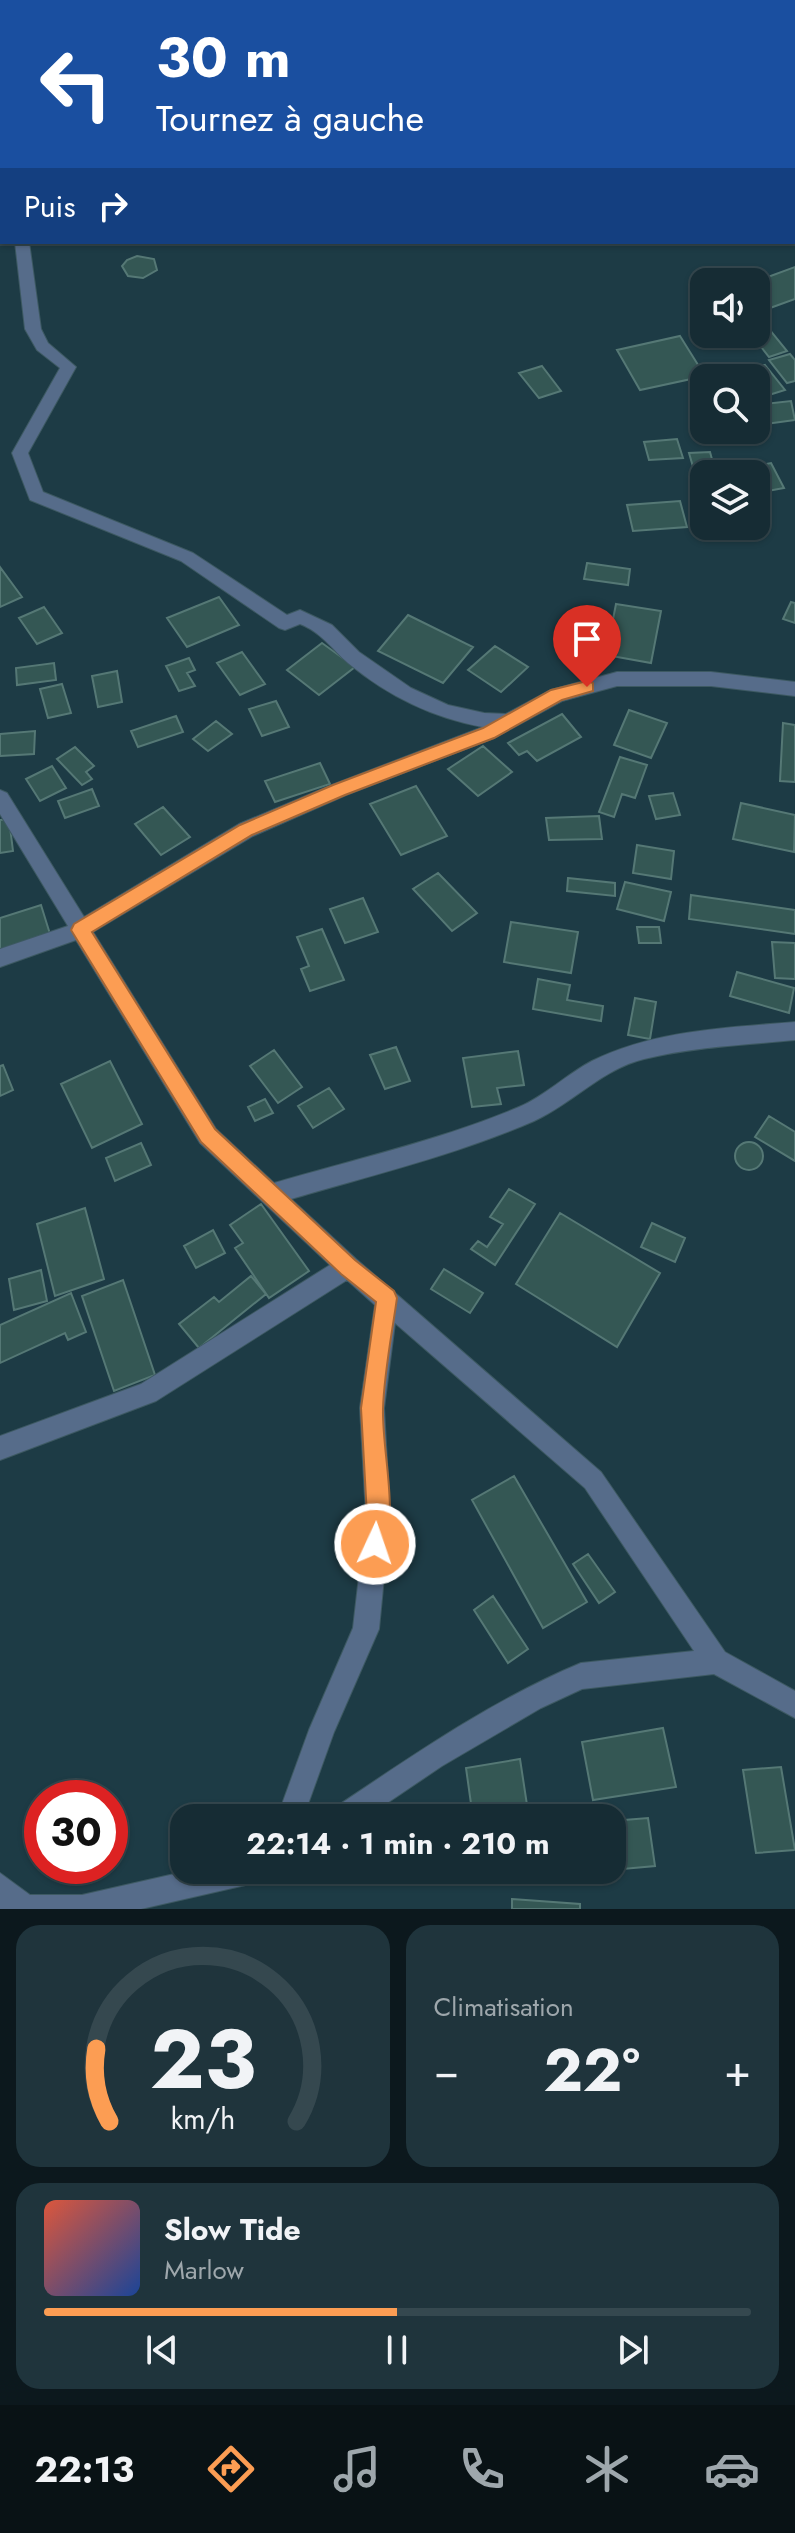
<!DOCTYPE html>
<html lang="fr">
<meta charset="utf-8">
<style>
body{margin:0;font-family:Jost,sans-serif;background:#1f343c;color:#f1f3f6;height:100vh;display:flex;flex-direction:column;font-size:30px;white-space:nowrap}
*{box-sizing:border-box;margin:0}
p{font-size:26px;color:#9ea7ac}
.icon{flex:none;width:44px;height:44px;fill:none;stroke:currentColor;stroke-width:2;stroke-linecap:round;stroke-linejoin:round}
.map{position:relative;height:1909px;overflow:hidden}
.sheet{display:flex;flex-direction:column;gap:16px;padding:16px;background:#0c181d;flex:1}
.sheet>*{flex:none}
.hud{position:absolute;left:0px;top:0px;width:796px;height:244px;box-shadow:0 2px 6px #0004,0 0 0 2px #35484f;background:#1a4fa0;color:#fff;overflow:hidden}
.fabs{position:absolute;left:690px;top:268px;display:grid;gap:16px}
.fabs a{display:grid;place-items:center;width:80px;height:80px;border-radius:16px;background:#162c34;box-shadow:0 2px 6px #0004,0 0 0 2px #35484f;font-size:40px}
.speed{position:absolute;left:24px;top:1780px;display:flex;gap:16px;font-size:40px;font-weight:700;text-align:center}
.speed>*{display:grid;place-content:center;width:104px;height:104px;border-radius:50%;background:#162c34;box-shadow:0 2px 6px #0004,0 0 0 2px #35484f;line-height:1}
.speed .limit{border:12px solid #d22;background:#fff;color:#111}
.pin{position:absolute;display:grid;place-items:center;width:68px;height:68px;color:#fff;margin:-82px -34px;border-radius:50% 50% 50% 0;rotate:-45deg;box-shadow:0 0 8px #0007}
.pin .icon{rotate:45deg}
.me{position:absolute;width:88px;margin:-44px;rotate:3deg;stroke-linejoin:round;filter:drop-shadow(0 0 6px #0008)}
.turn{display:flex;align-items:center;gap:28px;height:168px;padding:0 24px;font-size:36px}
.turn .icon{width:104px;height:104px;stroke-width:2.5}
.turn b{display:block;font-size:56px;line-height:68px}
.then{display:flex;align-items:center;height:76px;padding:0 24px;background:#0003;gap:16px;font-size:30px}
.big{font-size:60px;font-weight:700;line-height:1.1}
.sheet .tile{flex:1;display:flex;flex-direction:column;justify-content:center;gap:12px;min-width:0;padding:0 28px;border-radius:24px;background:#1f343c}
.sheet .dial{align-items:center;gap:0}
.dial svg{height:208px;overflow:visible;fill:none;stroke:#35484f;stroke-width:7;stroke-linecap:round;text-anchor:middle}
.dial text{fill:#f1f3f6;stroke:none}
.song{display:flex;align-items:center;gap:24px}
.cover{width:96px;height:96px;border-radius:12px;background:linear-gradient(135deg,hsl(10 70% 55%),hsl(220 70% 35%))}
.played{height:8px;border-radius:4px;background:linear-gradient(90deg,#fc9d53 50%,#35484f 50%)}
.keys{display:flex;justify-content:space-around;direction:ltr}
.heat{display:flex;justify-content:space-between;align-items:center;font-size:44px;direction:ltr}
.sheet .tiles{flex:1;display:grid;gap:16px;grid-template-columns:1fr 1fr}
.tile:last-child{grid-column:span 2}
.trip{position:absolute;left:170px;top:1804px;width:456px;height:80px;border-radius:24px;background:#162c34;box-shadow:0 2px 6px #0004,0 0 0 2px #35484f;font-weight:700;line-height:80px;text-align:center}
.tab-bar{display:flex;height:128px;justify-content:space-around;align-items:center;background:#091215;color:#9ea7ac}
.tab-bar .icon{width:56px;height:56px}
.tab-bar .selected{color:#fc9d53}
.tab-bar b{font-size:36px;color:#f1f3f6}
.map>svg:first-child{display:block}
.building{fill:#345754;stroke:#557875;stroke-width:2}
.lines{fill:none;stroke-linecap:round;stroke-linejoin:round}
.street-casing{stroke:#3d5962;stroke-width:2}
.street{fill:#566c8a;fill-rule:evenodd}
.route{fill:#fc9d53;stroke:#a46636;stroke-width:2}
</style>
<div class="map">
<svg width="795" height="1909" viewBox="0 0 795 1909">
<rect width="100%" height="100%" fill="#1d3b45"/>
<path class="building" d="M137 256 154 259 157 270 143 278 128 276 122 266 127 260Z
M795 267V299L770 308 756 294 754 282Z
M761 319 787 351 769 357 751 334H756V321Z
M680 336 705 376 640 390 617 350Z
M790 354 795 360V381L787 383 769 360Z
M765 365 785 390 756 399V378L724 377Z
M542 366 561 391 539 398 519 373Z
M791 401 795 420 758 425 756 405Z
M677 439 683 458 649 460 644 442Z
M710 452 716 474H704V483L698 484 689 453Z
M771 463 784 488 762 492 756 474 750 467Z
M680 501 687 527 633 531 627 505Z
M587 563 630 569 628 585 584 579Z
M0 567 22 597 0 607Z
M219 597 239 625 187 647 167 618Z
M791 602 795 603V623L783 619Z
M616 604 661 611 651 663 606 655Z
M44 607 62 633 37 644 19 618Z
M408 615 473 647 443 683 378 651Z
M322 643 355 667 319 695 287 670Z
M495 646 528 667 501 692 468 670Z
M242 652 265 684 240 695 217 663Z
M189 658 195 670 187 673 195 686 179 691 166 666Z
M54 663 56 680 17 685 16 668Z
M117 671 122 702 98 707 92 676Z
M62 684 71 713 48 718 40 689Z
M276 701 289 727 262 736 249 709Z
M629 710 667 723 651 758 614 745Z
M562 714 581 737 537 761 527 751 519 755 508 743Z
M176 716 183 732 138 747 131 731Z
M216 721 232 734 208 751 193 739Z
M783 723 795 725V782L780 781Z
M35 731 34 754 0 756V734Z
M483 746 512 772 478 796 448 769Z
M75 747 94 766 86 772 92 779 82 785 57 759Z
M620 757 647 765 635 798 622 794 614 817 599 812Z
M320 763 330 784 275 802 265 781Z
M52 766 66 788 40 801 26 779Z
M416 786 447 836 401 855 370 804Z
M92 789 99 806 65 818 58 801Z
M673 793 680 815 656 819 649 796Z
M741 803 795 815 794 852 733 839Z
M163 807 190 837 161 855 135 824Z
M599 816 602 839 549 840 546 818Z
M9 819 13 851 0 853V820Z
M637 845 674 851 671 879 633 873Z
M438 873 477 913 452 931 413 889Z
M568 878 615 883V896L567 891Z
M625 882 671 892 664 921 617 909Z
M691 895 795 910V934L689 919Z
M363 898 378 932 345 943 330 909Z
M41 905 50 934 0 950V918Z
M511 922 578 932 571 973 504 962Z
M637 927H659L661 943H639Z
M322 929 344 980 310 991 301 969 309 966 297 937Z
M772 942 795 943V979L775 978Z
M737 972 794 988 789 1013 730 996Z
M538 979 570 985 567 1000 603 1006 601 1021 533 1009Z
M635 998 656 1002 650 1039 628 1035Z
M396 1047 410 1081 385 1089 370 1055Z
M274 1050 302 1087 278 1103 250 1066Z
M518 1051 524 1085 497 1088 501 1104 472 1107 463 1058Z
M110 1061 142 1124 92 1148 61 1084Z
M3 1065 13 1090 0 1096V1066Z
M329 1088 344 1109 313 1128 298 1106Z
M265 1099 273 1113 255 1121 248 1107Z
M769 1116 795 1132V1161L755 1137Z
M735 1156a14 14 0 1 1 28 0a14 14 0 1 1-28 0Z
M141 1143 151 1165 115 1181 106 1158Z
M509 1189 535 1204 495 1265 471 1249 478 1241 487 1247 503 1224 490 1217Z
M261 1204 309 1271 269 1298 235 1248 243 1243 230 1225Z
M85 1208 104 1279 55 1296 37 1224Z
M560 1213 660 1273 617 1347 516 1284Z
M652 1223 685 1238 675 1262 641 1247Z
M213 1230 225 1253 196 1268 184 1246Z
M444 1269 483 1293 470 1313 431 1289Z
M41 1270 47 1301 14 1310 9 1279Z
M251 1276 266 1294 199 1348 179 1324 214 1297 219 1302Z
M123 1280 155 1375 114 1391 82 1296Z
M71 1293 86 1332 68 1340 65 1333 0 1363V1325Z
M514 1476 587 1602 543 1628 472 1500Z
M588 1554 615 1592 599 1603 573 1564Z
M493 1596 528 1649 508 1663 474 1610Z
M663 1728 676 1787 593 1800 582 1742Z
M520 1759 529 1818H473L466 1768Z
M781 1767 795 1850 756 1853 743 1770Z
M648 1818 655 1866 612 1870V1821Z
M494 1870H566L567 1881 495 1885Z
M512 1899 580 1904V1909H512Z"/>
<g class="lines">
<g class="street-casing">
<path id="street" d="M685 0H704L705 2H686Z
M794 20H795V28H794Z
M0 70H2V78H0Z
M794 208H795V216H794Z
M794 221 795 222V232L794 231Z
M0 226H2V236H0Z
M15 242H29L41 329 48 343 76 367 28 453 43 492 193 553 287 615 300 610 332 625 359 652 411 688 448 705 484 713 506 714 551 690 617 672H711L795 682V696L711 686H617L562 701 494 738 346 795 253 836 93 932 216 1129 274 1183C356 1159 441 1140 519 1107 545 1096 567 1074 592 1061 655 1030 726 1028 795 1022V1040C745 1045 693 1047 644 1059 602 1069 572 1104 534 1121 456 1155 372 1175 291 1199L356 1259 601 1472 725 1652 795 1691V1718L714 1674 582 1689 541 1708 442 1766 365 1818H329L333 1809C412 1756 492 1700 581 1663L694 1651 585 1488 395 1323 384 1408 390 1516 379 1629 334 1732 303 1818H277L309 1730 353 1628 366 1516 360 1408 375 1305 347 1280 156 1401 0 1460V1436L141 1384 330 1265 200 1143 76 940 0 967V949L68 926 0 814V790L7 793 84 917 239 824 332 785 483 727C433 718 388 696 348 663 332 649 321 632 300 624L285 630 279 628 181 561 30 500 12 453 60 368 37 350 25 329Z
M192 1870H264L260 1880 250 1884 141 1909H0V1873L30 1895H82Z"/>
</g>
<use href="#street" class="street"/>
</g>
<path class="route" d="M587 681 593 683V691L562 700 494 738 345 795 252 835 92 932 215 1129 355 1260 394 1291 397 1298C392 1334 384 1373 383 1409 382 1452 399 1513 383 1552L375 1556 367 1552 364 1544 367 1516 361 1408 376 1302 341 1274 201 1142 71 930 74 924 240 825 333 785 483 728 551 690Z"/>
</svg>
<div class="fabs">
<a><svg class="icon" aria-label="sound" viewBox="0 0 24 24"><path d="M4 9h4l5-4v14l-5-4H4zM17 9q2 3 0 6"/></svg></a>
<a><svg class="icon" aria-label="search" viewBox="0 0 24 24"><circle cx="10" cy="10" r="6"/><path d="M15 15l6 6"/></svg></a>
<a><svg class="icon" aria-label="layers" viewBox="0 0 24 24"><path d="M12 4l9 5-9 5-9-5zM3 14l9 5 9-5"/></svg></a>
</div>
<div class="speed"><div class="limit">30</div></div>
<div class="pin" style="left:587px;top:687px;background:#d93025"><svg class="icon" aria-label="arrive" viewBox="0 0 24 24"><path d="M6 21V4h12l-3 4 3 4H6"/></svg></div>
<svg class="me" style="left:375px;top:1544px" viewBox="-20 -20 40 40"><circle r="17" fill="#fc9d53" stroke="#fff" stroke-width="3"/><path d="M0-11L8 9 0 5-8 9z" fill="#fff"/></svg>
<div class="trip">22:14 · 1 min · 210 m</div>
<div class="hud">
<div class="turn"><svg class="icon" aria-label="left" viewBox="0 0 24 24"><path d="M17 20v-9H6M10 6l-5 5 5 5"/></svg><div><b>30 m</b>Tournez à gauche</div></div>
<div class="then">Puis<svg class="icon" aria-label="right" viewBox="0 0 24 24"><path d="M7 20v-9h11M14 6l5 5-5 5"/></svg></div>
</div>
</div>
<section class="sheet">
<div class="tiles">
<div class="tile dial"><svg viewBox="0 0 100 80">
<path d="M14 69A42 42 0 1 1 86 69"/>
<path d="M14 69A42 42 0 0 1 9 41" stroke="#fc9d53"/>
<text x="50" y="56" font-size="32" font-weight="700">23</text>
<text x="50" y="72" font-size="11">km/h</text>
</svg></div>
<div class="tile"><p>Climatisation</p>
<div class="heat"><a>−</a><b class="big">22°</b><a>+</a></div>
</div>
<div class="tile">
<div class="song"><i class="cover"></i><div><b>Slow Tide</b><p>Marlow</p></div></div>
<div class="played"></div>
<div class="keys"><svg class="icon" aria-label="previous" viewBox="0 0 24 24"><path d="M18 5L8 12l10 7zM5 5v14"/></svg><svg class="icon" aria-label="pause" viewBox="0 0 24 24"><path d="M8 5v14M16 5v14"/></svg><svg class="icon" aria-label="next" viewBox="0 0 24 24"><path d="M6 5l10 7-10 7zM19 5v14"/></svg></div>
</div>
</div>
</section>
<nav class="tab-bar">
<b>22:13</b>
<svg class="icon selected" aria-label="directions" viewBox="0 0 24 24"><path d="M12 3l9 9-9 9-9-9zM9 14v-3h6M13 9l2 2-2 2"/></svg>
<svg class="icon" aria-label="music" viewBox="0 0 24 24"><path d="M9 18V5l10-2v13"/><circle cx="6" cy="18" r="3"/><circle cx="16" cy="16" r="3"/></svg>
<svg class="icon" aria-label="phone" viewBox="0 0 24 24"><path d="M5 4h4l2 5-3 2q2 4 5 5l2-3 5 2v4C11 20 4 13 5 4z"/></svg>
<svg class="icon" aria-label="climate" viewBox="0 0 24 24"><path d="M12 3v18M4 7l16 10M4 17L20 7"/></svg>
<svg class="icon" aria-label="car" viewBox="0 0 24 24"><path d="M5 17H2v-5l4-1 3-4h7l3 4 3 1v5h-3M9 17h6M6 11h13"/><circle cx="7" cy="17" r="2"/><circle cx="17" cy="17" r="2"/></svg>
</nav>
